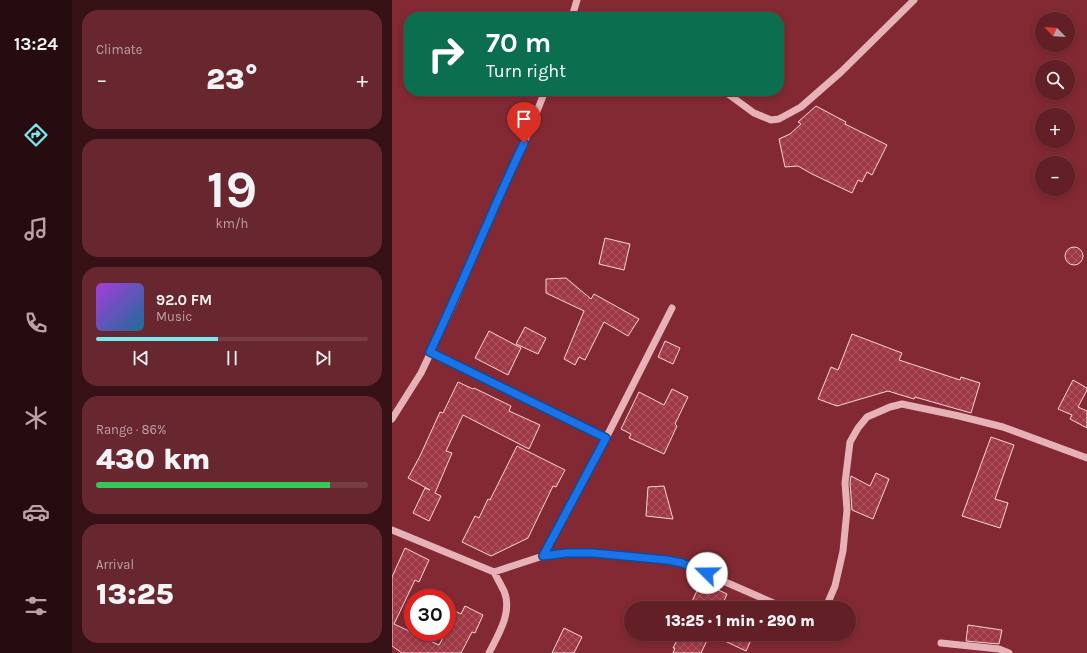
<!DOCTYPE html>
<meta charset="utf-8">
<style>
body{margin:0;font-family:Karla,sans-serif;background:#68272e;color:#f1f3f6;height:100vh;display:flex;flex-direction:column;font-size:15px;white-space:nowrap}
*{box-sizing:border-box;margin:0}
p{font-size:13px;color:#bba2a7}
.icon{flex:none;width:22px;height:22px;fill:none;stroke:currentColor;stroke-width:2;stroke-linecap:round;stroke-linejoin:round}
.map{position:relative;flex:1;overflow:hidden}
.drawer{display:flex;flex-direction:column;gap:10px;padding:10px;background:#361115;width:320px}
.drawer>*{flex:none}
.top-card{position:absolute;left:12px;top:12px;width:380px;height:84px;border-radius:16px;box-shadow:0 2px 6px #0003,0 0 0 1px #763d43;background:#0b6e4f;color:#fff;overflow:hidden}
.needle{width:26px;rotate:295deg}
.buttons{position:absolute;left:643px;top:12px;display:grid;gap:8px}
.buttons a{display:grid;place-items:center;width:40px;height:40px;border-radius:50%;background:#621f26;box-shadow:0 2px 6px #0003,0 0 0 1px #763d43;font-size:20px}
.speed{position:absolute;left:12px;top:589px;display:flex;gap:8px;font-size:20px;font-weight:700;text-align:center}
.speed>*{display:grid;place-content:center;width:52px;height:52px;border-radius:50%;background:#621f26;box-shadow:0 2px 6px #0003,0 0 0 1px #763d43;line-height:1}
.speed .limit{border:6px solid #d22;background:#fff;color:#111}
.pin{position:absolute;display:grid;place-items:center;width:34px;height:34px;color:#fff;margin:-41px -17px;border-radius:50% 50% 50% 0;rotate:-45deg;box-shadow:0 0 4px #0007}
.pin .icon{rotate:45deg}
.me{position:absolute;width:44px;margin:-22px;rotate:292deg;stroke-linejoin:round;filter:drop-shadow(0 0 3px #0008)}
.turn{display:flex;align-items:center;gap:14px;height:84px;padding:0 16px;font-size:18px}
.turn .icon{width:52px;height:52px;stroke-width:2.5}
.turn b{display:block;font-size:28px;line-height:34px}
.big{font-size:30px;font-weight:800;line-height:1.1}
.drawer .tile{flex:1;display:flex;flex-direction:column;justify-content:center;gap:6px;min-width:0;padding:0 14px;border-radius:16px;background:#68272e}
.drawer .dial{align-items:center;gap:0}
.dial b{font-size:52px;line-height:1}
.song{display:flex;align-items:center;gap:12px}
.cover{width:48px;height:48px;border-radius:6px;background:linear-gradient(135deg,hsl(280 70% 55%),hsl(200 70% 35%))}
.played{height:4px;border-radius:2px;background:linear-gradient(90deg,#78eaee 45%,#763d43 45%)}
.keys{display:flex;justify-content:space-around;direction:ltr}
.heat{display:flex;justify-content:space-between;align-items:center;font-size:22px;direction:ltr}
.charge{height:6px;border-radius:3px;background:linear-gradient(90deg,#34c759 86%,#763d43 0)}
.trip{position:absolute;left:232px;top:601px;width:232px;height:40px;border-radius:20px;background:#621f26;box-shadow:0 2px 6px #0003,0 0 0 1px #763d43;font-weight:800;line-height:40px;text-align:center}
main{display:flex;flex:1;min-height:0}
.tabs{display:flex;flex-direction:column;width:72px;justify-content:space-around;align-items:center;background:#270c0f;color:#bba2a7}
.tabs .icon{width:28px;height:28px}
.tabs .on{color:#78eaee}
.tabs b{font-size:18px;color:#f1f3f6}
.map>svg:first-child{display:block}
.building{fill:url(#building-cross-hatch);stroke:#f5d5d9}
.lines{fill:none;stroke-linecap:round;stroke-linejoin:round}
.minor{stroke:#e6b2b8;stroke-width:7}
.route-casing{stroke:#114b97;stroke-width:10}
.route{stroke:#1a73e8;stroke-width:7}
</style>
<main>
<nav class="tabs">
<b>13:24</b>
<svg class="icon on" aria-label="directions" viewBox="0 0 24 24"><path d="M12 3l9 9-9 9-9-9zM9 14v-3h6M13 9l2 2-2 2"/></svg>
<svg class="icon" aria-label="music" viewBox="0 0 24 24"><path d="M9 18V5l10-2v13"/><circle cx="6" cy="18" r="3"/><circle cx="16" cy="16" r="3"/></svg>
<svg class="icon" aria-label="phone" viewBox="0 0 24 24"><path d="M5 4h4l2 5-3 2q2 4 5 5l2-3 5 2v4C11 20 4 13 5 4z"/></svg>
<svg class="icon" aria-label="climate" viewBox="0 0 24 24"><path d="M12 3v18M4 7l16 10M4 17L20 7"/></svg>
<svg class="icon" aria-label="car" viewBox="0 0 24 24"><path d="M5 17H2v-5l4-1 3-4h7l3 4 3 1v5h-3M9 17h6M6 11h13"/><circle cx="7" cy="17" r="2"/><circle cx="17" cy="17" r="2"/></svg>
<svg class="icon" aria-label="filters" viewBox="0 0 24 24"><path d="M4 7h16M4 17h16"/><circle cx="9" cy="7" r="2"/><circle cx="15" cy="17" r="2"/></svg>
</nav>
<section class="drawer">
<div class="tile"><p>Climate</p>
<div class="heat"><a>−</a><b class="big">23°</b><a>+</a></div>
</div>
<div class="tile dial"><b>19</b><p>km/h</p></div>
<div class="tile">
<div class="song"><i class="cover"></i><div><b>92.0 FM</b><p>Music</p></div></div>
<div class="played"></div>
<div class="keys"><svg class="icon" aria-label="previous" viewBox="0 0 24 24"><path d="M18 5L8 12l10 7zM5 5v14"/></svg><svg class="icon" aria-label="pause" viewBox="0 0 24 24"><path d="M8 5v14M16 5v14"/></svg><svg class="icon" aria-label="next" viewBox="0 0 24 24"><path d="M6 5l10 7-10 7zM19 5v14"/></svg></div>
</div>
<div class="tile"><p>Range · 86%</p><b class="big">430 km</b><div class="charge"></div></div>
<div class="tile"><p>Arrival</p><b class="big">13:25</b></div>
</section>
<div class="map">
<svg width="695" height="653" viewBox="0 0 695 653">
<defs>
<pattern id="building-cross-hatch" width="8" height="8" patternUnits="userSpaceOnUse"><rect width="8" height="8" fill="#9f3946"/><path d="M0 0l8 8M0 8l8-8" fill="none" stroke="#ad5762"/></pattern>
</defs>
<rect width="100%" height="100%" fill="#822933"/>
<path class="building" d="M424 106 454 122 453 124 495 145 480 175 475 172 470 182 466 180 460 193 420 174 406 166 393 167 387 139 398 134 409 124 406 122Z
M213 238 238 244 232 270 207 264Z
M673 256a9 9 0 1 1 18 0a9 9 0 1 1-18 0Z
M174 278 199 299 202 294 247 319 236 336 212 322 193 360 187 357 183 365 172 359 192 311 154 293V279Z
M133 327 154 338 146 354 124 344Z
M97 331 129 348 116 375 83 358Z
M460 334 510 353 507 360 568 380 569 377 588 383 579 413 523 397 522 399 496 391 445 406 426 399 439 367 446 370Z
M273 341 288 348 281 364 266 357Z
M681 380 695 388V390L686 407 695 411V428L678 419 680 415 666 409Z
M66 382 81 389 82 388 119 406 117 411 148 425 137 449 71 415 54 451 60 453 43 493 49 496 37 521 21 513 33 488 38 490 16 478 28 456 48 412 51 413Z
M280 389 296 397 283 424 285 426 272 454 237 438 239 434 229 429 247 392 272 405Z
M599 437 622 445 603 499 616 503 608 528 570 516Z
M125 446 173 470 164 487 161 486 136 538 99 556 70 542 83 516 87 518 96 499 98 500Z
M484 473 497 479 481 519 460 510 458 483 459 476 478 486Z
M272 486 281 519 254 516 256 487Z
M13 548 37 560 27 582 23 580 2 624 47 645 54 632H55V629L63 611 69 614 73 606 91 615 83 633 80 632 69 653H10L0 646V577Z
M309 582 335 594 329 608H297Z
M576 625 610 630 607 644 574 641Z
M172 628 190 637 182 653H160Z
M288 634H352L360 638 354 651 318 634 309 653H281L283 648H281Z"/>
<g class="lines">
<path class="minor" d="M180 17 185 0
M332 91 362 113 379 120 387 119 409 107 449 72 522 0
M38 352 214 438
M0 419 29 373 64 299 106 197 138 129 153 91
M0 530 102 572 151 556 174 553H201L275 560 290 563 393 608
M151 556 214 438 280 308
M431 608 434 607 443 586 451 551 455 510 453 483 458 442 466 428 475 417 498 407 510 404 567 416 611 427 695 458
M549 643 607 649 617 653
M97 653C106 635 121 612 112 591 109 585 105 578 102 572"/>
</g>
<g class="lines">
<g class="route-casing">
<path id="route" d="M132 143C99 212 71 283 38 352L214 438 151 556 174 553H201L275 560 290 563 315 573"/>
</g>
<use href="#route" class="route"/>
</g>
</svg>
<div class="buttons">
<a><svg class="needle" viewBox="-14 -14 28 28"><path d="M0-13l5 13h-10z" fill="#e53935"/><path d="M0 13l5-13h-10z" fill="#bba2a7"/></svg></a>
<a><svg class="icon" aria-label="search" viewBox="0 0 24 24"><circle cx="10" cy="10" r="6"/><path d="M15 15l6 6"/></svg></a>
<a>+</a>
<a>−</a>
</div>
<div class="speed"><div class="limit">30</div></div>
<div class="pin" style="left:132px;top:143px;background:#d93025"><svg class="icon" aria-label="arrive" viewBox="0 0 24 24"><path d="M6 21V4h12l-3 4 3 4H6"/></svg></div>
<svg class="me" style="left:315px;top:573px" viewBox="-20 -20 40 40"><circle r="19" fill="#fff"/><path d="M0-13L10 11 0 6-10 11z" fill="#1a73e8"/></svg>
<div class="trip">13:25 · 1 min · 290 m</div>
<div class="top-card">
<div class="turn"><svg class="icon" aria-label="right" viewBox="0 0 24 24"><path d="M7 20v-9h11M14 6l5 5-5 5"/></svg><div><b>70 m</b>Turn right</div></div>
</div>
</div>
</main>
